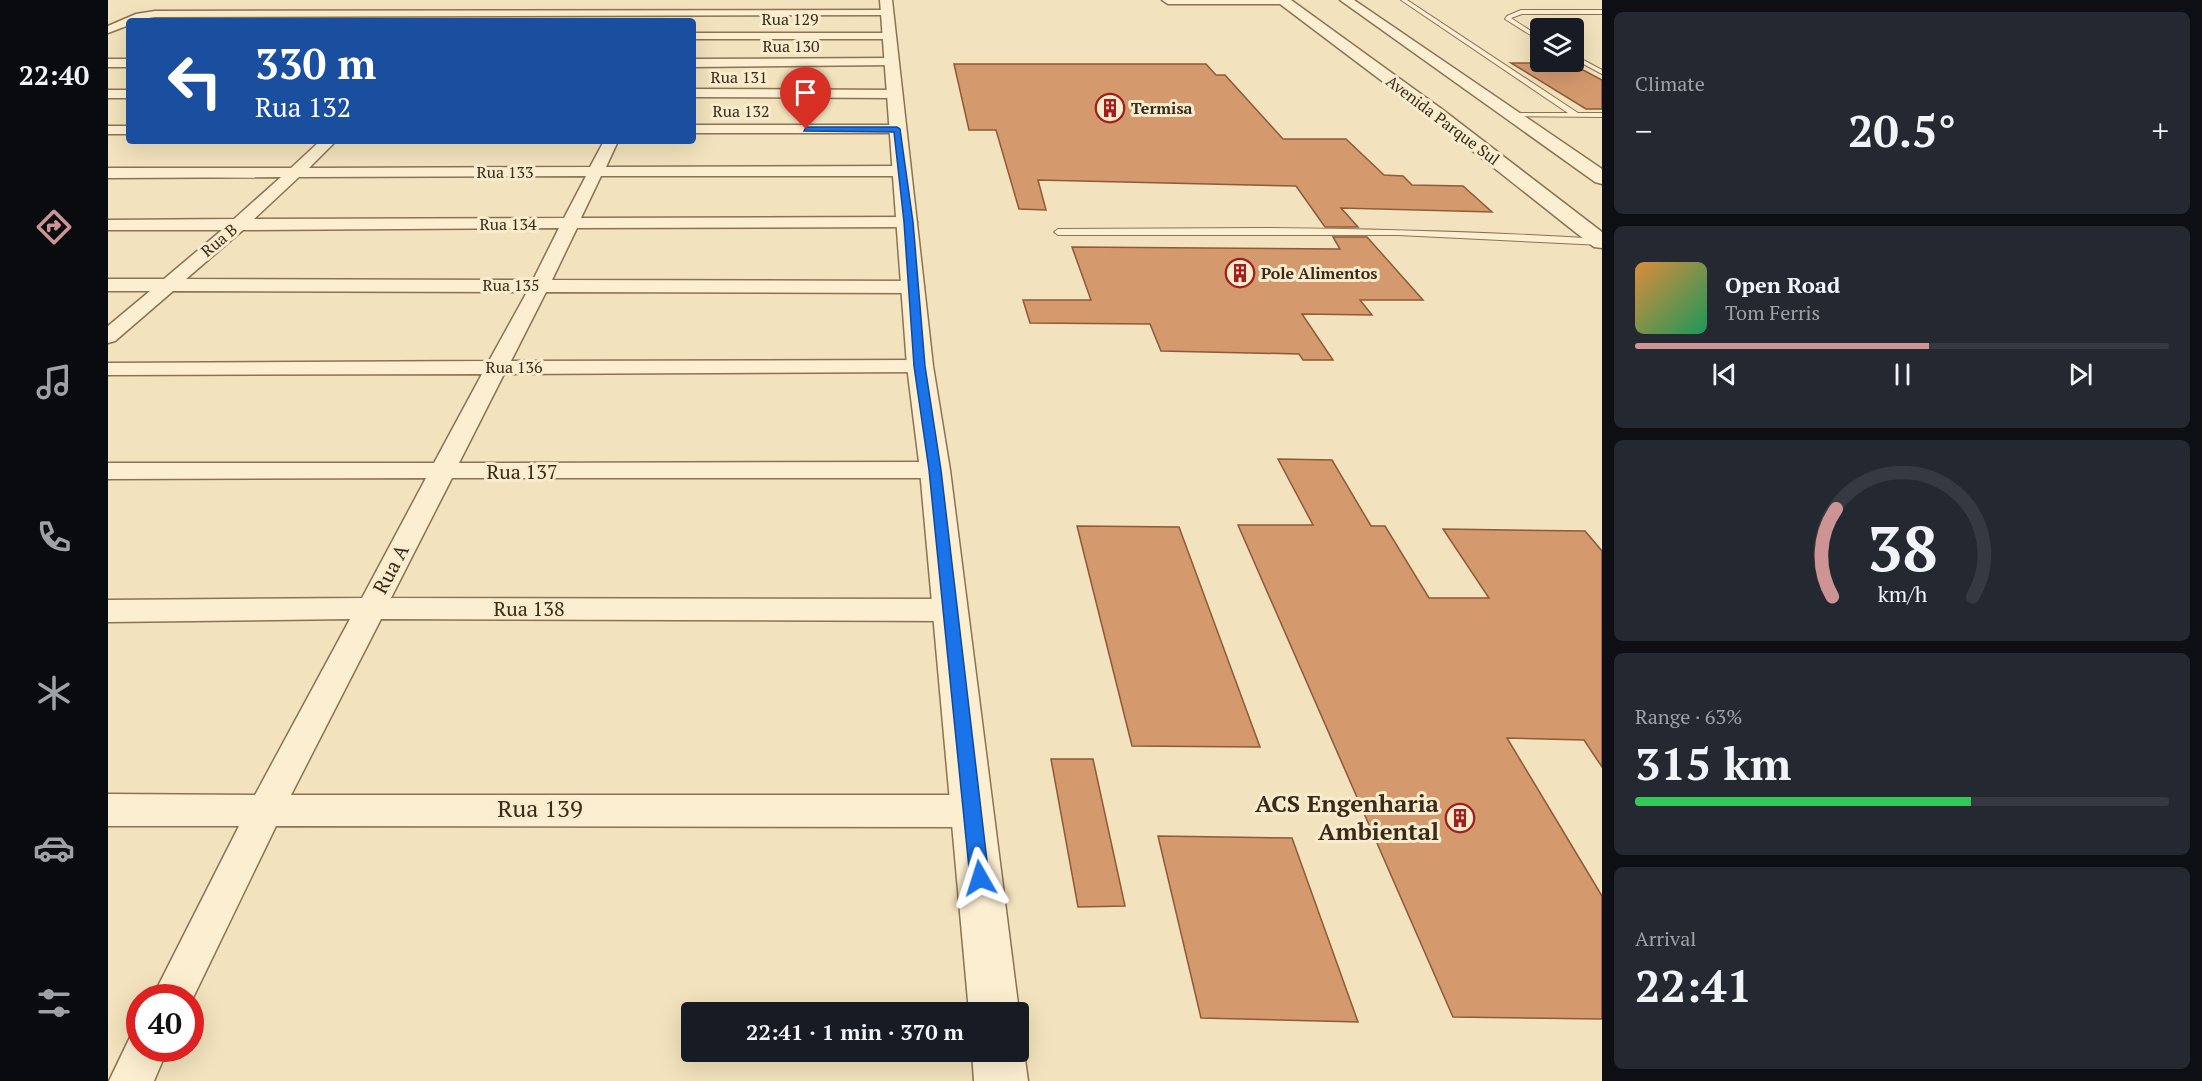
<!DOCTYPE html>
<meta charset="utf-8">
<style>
body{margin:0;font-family:"PT Serif",serif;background:#242831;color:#f1f3f6;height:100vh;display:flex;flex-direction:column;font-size:22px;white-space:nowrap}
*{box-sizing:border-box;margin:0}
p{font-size:20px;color:#9ea1a6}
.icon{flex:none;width:33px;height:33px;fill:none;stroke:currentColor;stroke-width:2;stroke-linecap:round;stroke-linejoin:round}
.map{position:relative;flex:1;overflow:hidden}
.drawer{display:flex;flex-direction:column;gap:12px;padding:12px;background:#0d0f14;width:600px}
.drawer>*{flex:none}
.guide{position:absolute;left:18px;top:18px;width:570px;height:126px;border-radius:6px;box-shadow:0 6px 24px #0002;background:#1a4fa0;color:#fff;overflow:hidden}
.buttons{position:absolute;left:1422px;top:18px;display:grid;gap:12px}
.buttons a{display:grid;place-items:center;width:54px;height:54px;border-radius:6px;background:#171b24;box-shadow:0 6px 24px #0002;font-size:30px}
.speed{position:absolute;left:18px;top:984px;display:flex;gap:12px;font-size:30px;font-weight:700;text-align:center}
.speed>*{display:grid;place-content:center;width:78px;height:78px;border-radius:50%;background:#171b24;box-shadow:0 6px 24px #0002;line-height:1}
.speed .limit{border:9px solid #d22;background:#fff;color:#111}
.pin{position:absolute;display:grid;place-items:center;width:51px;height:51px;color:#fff;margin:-62px -26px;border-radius:50% 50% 50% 0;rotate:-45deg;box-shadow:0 0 6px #0007}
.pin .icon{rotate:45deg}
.me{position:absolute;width:66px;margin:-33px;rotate:354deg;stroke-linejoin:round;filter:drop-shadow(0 0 4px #0008)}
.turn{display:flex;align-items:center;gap:21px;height:126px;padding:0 30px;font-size:27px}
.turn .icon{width:78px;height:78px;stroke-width:2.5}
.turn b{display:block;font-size:42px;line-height:51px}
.big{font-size:45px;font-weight:700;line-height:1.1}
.drawer .widget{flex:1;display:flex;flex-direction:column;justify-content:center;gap:9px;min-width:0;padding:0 21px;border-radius:9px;background:#242831}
.drawer .dial{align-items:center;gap:0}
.dial svg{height:156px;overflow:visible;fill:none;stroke:#363941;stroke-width:7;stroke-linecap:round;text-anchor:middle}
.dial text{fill:#f1f3f6;stroke:none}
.song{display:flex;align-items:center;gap:18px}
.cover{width:72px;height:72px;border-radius:9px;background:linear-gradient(135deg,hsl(30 70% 55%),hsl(150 70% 35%))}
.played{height:6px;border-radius:3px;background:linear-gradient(90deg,#cd9395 55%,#363941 55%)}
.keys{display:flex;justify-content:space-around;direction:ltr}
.heat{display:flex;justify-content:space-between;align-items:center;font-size:33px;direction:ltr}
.charge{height:9px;border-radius:4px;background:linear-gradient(90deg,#34c759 63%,#363941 0)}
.trip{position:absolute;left:573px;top:1002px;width:348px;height:60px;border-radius:6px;background:#171b24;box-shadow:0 6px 24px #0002;font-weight:700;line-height:60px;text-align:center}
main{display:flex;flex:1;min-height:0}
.menu{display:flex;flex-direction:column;width:108px;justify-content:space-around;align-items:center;background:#090b0e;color:#9ea1a6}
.menu .icon{width:42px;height:42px}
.menu .selected{color:#cd9395}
.menu b{font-size:27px;color:#f1f3f6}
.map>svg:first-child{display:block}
.building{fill:#d5996e;stroke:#8e5a37;stroke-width:1.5}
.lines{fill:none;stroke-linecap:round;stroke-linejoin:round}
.service-casing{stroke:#8c7254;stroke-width:2}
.minor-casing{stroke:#8c7254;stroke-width:3}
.tertiary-casing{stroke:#8c7254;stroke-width:3}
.service{fill:#fcefd1;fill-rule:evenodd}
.minor{fill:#fcefd1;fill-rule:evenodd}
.tertiary{fill:#fcefd1;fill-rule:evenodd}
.route{fill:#1a73e8;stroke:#114b97;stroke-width:1.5}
.labels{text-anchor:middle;stroke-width:6;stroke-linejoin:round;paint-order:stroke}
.far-street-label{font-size:16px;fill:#3a2a1a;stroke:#f9eccd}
.far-poi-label{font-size:16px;font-weight:bold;fill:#3a2a1a;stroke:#f9eccd;text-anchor:start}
.street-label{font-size:20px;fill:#3a2a1a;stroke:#f9eccd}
.near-poi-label{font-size:24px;font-weight:bold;fill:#3a2a1a;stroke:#f9eccd;text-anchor:end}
.near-street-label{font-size:24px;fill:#3a2a1a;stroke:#f9eccd}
</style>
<main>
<nav class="menu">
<b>22:40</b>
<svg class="icon selected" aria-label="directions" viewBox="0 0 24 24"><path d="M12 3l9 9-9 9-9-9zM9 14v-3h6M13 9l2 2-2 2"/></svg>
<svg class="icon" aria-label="music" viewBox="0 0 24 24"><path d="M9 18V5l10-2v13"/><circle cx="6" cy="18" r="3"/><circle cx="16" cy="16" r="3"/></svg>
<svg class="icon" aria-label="phone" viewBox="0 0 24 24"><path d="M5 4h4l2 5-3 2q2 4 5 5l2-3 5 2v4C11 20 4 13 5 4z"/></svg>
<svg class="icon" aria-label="climate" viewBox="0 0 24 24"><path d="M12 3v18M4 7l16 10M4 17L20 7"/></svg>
<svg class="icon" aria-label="car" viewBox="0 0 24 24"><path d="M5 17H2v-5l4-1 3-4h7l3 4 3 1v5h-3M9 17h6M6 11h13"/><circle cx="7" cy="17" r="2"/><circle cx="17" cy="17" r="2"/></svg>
<svg class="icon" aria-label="filters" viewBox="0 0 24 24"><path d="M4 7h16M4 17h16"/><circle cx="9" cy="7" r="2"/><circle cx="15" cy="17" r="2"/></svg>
</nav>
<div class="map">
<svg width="1494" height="1081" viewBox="0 0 1494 1081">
<rect width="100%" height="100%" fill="#f2e2bd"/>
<path class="building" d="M1403 63H1462L1494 80V109H1478Z
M846 64H1098L1108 75H1117L1175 139H1238L1276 175 1295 176 1304 185 1355 186 1384 212 1233 208 1250 227H1217L1188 186 930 180 938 210 911 209 888 130H861Z
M1225 237H1259L1315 300H1252L1264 315 1194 314 1225 360H1195L1191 354 1053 351 1042 324 922 323 915 300H983L964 247 1232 249Z
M1170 459 1224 460 1263 526H1277L1321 598H1381L1335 529 1477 531 1494 551V767L1476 740 1399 738 1494 896V1019L1345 1017 1130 525H1205Z
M969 526 1071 527 1152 747 1024 746Z
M943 759H985L1017 906 970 907Z
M1050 836 1184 838 1250 1022 1093 1018Z"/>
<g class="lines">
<g class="service-casing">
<path id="service" d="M1293 0H1299L1470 113H1494V117L1402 116 1404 113H1460Z
M1413 10H1494V14H1414L1403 18 1432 37V41L1397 19 1399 16Z
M1466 55 1494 70V74L1466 59Z
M1154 228C1268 229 1381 232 1494 239V245L1290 235H950L946 232 950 229Z"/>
</g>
<g class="minor-casing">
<path id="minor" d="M778 10 782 11V15L47 17 21 21V25L0 33V26L28 14 47 11Z
M585 33H780L786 36 780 39H585Z
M782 58 788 62 786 65 585 67V59Z
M0 59H21V67H0Z
M585 89 786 90 793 94 786 98 585 97Z
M0 90H21V98H0Z
M585 125H789L796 129 789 133H585Z
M0 126H21V134H0Z
M212 141H228L201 168 482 167 496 141H510L498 167 793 166 801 171 793 176H493L473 218 800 217 806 218 809 222 806 226 800 227 469 228 444 280 806 281 813 283 816 287 813 291 806 293 438 292 403 361 812 360 820 361 823 366 820 371 812 372 396 374 351 463 827 462 836 465 839 470 836 475 827 478H344L283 598 843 599 853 603 858 610 853 617 843 621 273 619 183 795H864L877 800 882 811 877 822 864 827 168 826 82 1004V998H44L131 826H0V794L147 795 242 619 0 622V600L254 598 318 478 0 479V463H326L374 374 0 375V363L381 361 419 292 65 291 7 341 0 343V326L42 291H0V279H56L114 230H0V220L126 219 173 177 0 178V168H183ZM478 176 456 218 146 219 191 177ZM451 228 425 280 78 279 135 230Z
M32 1030V1048H60L46 1081H1L24 1033Z"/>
</g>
<g class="tertiary-casing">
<path id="tertiary" d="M772 0H784L825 366 842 470 911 1012 910 1014V1012H861L812 470 799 366Z
M1054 0H1183L1335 110 1494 232V248L1486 247 1323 118 1172 4H1060Z
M1232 0H1246L1494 169V184L1487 182Z
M910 1038 916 1052 920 1081H866L864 1052H910Z"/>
</g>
<use href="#service" class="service"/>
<use href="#minor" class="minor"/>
<use href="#tertiary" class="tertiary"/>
</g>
<path class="route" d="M698 127H789L792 129 805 222 817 366 833 470 881 878 878 884 872 887 865 884 862 878 821 470 806 366 796 222 786 132 696 131Z"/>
<defs>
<g id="building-ring" transform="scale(1.5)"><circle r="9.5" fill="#f9eccd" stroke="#a11e1e" stroke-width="1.5"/><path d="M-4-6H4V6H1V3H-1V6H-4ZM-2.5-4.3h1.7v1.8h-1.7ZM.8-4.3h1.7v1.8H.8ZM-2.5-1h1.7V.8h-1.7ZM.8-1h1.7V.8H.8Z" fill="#a11e1e"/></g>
</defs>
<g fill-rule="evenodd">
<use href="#building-ring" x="1002" y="108"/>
<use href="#building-ring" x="1132" y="273"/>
<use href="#building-ring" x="1352" y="818"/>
</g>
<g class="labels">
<g class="far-street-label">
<text x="682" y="25">Rua 129</text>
<text x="683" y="52">Rua 130</text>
<text x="631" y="83">Rua 131</text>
<text x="633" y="117">Rua 132</text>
<text transform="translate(1335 120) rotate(37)" y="6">Avenida Parque Sul</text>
<text x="397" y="178">Rua 133</text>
<text x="400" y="230">Rua 134</text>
<text transform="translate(111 240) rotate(-40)" y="6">Rua B</text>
<text x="403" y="291">Rua 135</text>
<text x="406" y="373">Rua 136</text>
</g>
<g class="far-poi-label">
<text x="1023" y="114">Termisa</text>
<text x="1153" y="279">Pole Alimentos</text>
</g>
<g class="street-label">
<text x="414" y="479">Rua 137</text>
<text transform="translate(283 569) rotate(-62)" y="7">Rua A</text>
<text x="421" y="616">Rua 138</text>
</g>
<g class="near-poi-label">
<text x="1331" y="812">ACS Engenharia<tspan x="1331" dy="28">Ambiental</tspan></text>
</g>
<g class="near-street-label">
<text x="432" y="817">Rua 139</text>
</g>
</g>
</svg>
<div class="buttons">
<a><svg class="icon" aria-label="layers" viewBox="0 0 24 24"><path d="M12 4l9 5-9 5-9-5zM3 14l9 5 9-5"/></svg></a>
</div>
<div class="speed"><div class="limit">40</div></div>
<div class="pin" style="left:698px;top:129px;background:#d93025"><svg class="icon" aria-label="arrive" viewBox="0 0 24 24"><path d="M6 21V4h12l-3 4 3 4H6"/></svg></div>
<svg class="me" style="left:872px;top:878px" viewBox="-20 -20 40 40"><path d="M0-17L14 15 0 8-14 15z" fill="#1a73e8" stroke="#fff" stroke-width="4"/></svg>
<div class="trip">22:41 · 1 min · 370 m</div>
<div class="guide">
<div class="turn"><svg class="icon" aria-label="left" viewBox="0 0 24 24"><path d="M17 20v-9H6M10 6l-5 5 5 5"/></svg><div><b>330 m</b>Rua 132</div></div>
</div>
</div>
<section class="drawer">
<div class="widget"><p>Climate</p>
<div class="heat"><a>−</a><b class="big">20.5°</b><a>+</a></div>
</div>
<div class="widget">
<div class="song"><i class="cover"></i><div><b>Open Road</b><p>Tom Ferris</p></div></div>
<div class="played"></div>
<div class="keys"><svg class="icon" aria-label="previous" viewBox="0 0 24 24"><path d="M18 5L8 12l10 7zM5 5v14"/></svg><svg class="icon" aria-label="pause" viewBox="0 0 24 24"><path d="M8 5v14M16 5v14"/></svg><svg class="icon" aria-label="next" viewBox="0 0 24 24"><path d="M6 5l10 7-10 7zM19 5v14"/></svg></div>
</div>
<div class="widget dial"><svg viewBox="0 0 100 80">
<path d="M14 69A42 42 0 1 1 86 69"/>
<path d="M14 69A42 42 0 0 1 16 24" stroke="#cd9395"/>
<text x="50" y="56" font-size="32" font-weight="700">38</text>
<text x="50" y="72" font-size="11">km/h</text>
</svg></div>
<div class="widget"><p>Range · 63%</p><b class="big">315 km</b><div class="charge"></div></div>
<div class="widget"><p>Arrival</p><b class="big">22:41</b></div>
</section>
</main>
